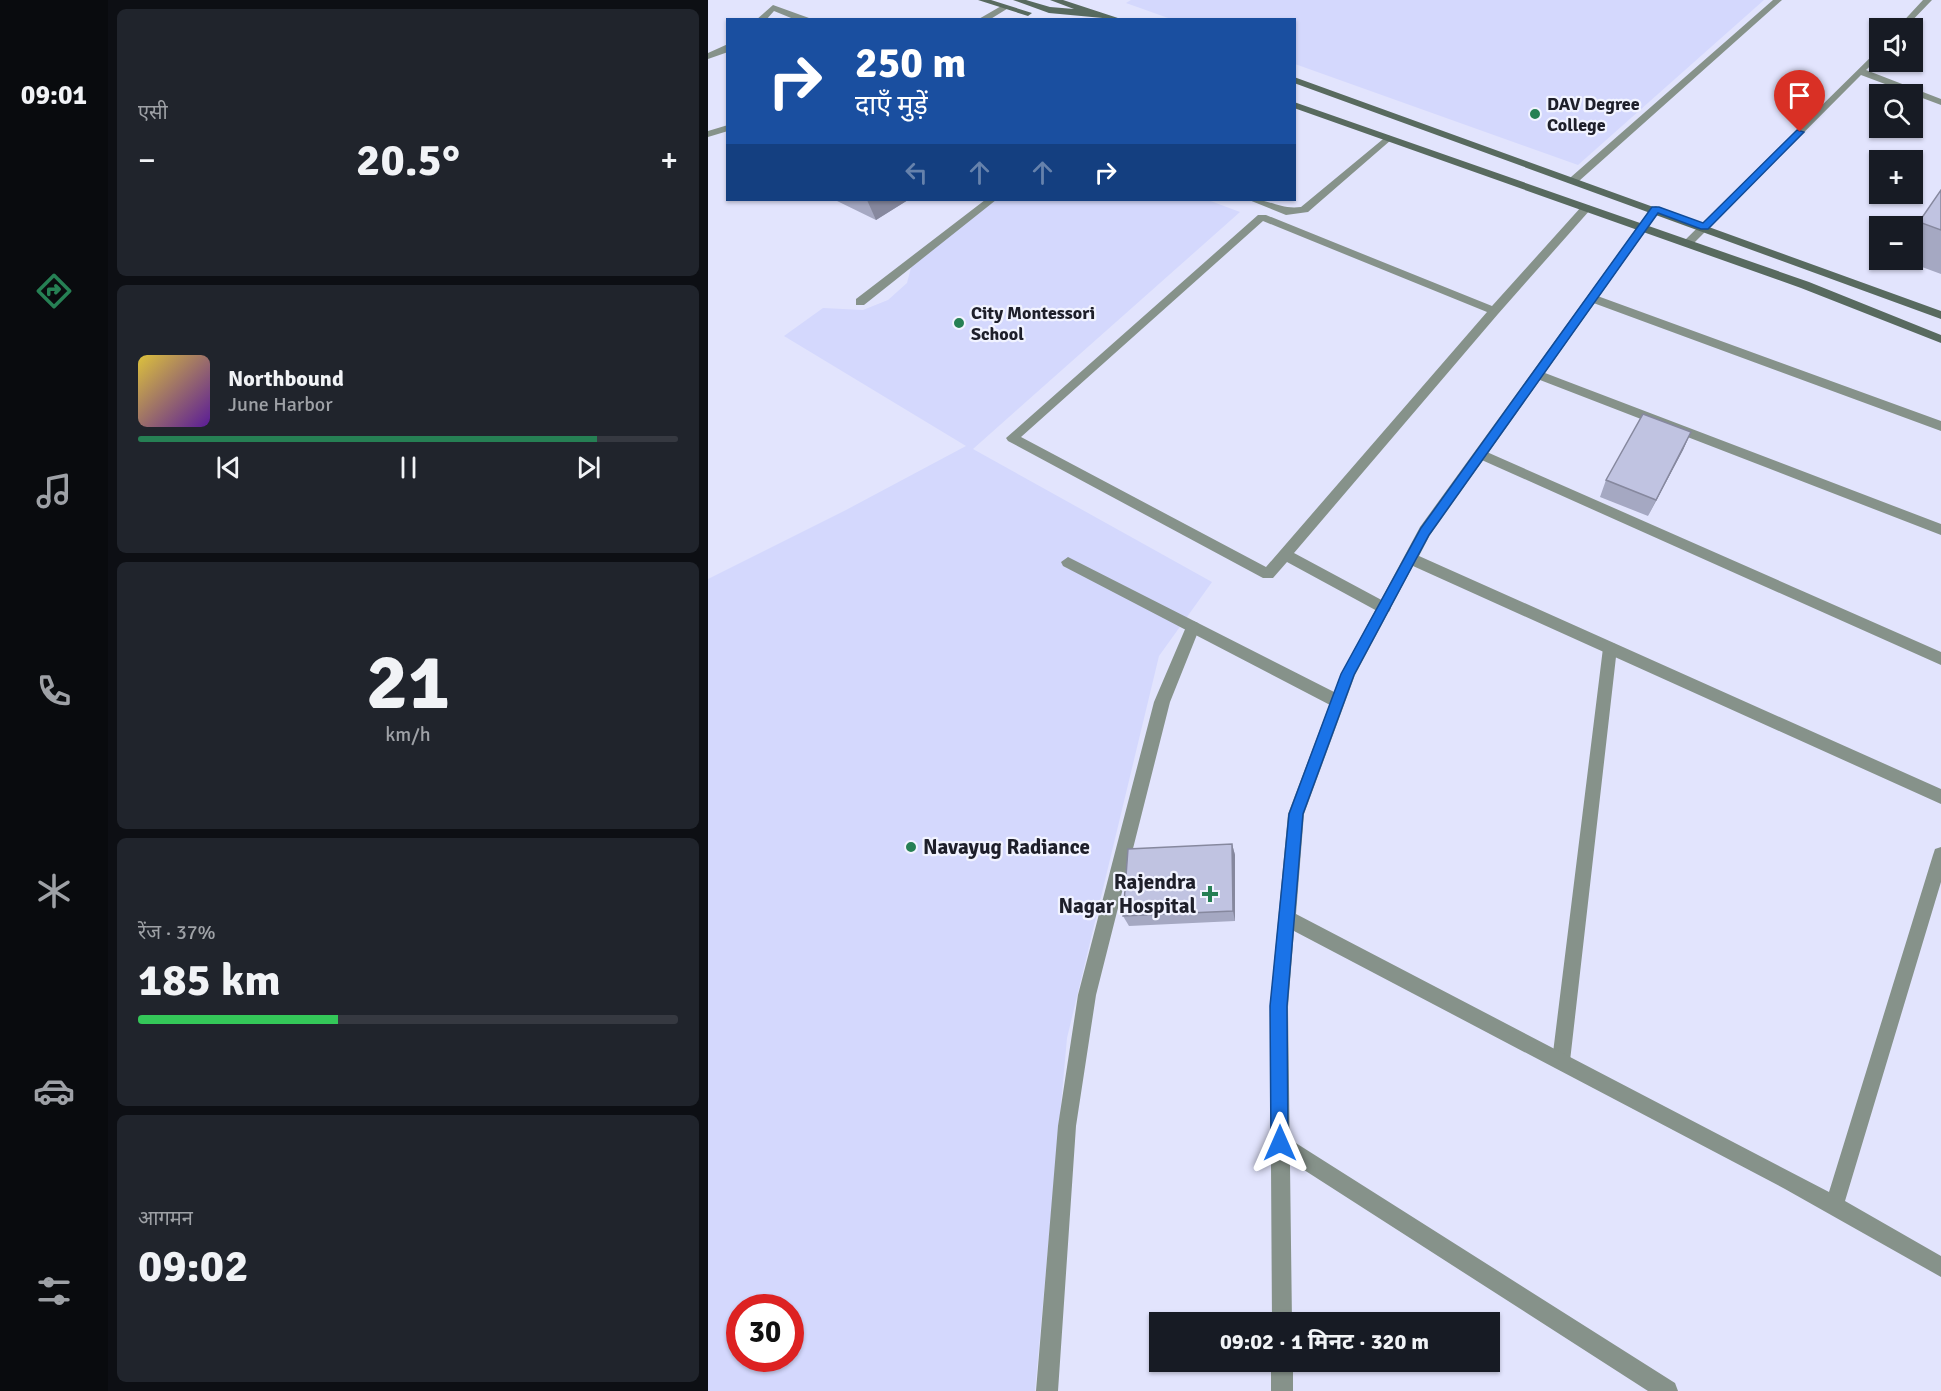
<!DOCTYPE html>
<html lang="hi">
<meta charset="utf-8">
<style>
body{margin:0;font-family:Signika,"Noto Sans Devanagari",sans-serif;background:#20242c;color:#f1f3f6;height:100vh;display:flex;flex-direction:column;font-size:22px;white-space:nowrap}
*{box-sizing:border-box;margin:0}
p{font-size:20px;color:#9ea1a6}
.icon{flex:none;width:33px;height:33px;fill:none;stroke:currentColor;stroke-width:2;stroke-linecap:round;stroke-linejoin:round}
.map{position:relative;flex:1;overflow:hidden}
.side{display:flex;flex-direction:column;gap:9px;padding:9px;background:#0d0f14;width:600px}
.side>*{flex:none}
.guide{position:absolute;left:18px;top:18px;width:570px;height:183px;border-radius:0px;box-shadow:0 2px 4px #0004;background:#1a4fa0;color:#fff;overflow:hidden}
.fabs{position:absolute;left:1161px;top:18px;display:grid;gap:12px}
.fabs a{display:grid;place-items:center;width:54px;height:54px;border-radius:0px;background:#171b24;box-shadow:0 2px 4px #0004;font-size:30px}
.speed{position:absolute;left:18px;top:1294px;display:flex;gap:12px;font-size:30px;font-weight:700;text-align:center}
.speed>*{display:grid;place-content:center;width:78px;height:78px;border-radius:50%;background:#171b24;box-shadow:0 2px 4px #0004;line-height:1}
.speed .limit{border:9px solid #d22;background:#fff;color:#111}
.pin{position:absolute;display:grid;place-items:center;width:51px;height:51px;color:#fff;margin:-62px -26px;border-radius:50% 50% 50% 0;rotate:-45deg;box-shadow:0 0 6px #0007}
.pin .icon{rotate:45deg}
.me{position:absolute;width:66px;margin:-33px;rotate:0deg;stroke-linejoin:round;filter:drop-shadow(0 0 4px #0008)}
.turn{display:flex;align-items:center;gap:21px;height:126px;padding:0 30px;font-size:27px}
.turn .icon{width:78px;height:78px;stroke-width:2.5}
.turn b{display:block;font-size:42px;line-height:51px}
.lanes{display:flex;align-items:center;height:57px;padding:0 30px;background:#0003;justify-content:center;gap:30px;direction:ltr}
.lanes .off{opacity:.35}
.big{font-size:45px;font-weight:700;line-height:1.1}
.side .widget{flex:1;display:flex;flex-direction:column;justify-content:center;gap:9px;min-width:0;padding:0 21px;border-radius:9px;background:#20242c}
.side .dial{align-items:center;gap:0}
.dial b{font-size:78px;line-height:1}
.song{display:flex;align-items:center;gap:18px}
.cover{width:72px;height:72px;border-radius:9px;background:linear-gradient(135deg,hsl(50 70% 55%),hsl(270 70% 35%))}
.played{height:6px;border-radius:3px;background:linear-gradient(90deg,#268054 85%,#363941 85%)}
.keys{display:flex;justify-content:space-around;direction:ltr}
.heat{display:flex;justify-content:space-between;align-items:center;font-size:33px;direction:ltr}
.charge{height:9px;border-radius:4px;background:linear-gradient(90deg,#34c759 37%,#363941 0)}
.trip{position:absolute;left:441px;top:1312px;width:351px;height:60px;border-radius:0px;background:#171b24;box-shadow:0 2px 4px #0004;font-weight:700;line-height:60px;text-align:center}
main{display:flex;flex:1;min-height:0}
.menu{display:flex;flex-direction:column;width:108px;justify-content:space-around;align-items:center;background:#090b0e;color:#9ea1a6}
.menu .icon{width:42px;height:42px}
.menu .active{color:#268054}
.menu b{font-size:27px;color:#f1f3f6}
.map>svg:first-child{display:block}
.built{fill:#d4d8fd;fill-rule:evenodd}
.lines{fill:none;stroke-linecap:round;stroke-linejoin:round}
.service{fill:#86928a;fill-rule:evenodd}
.minor{fill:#86928a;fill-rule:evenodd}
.secondary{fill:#586a5f;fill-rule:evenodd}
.wall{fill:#a5a8c2}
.shaded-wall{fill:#86889e}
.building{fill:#c0c3e1;stroke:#86889e;stroke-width:1.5}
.route{fill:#1a73e8;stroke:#114b97;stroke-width:1.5}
.poi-dot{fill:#268054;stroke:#f1f3ff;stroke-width:2}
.labels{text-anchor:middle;stroke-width:4.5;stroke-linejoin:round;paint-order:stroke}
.far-poi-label{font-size:18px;font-weight:bold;fill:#1e1f2a;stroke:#f1f3ff;text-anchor:start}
.poi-label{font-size:21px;font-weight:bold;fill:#1e1f2a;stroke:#f1f3ff;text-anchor:start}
</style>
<main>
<nav class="menu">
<b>09:01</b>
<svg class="icon active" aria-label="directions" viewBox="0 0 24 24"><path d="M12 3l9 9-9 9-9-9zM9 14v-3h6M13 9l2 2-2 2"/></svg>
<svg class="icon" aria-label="music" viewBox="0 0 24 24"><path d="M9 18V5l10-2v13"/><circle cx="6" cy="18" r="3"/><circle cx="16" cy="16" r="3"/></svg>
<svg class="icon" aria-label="phone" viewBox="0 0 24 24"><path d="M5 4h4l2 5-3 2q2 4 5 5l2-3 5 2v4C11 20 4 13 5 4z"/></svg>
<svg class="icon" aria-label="climate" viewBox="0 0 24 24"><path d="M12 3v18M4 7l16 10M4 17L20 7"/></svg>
<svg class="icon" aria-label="car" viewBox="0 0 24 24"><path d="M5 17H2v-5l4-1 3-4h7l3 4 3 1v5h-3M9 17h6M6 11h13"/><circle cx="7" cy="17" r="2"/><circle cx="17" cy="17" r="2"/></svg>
<svg class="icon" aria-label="filters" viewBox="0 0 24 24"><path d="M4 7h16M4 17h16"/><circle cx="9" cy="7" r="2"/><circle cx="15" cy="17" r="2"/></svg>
</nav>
<section class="side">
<div class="widget"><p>एसी</p>
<div class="heat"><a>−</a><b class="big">20.5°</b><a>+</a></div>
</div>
<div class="widget">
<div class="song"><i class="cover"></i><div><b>Northbound</b><p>June Harbor</p></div></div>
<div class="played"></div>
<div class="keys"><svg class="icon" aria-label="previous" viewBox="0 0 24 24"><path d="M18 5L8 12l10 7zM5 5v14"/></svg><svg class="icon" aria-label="pause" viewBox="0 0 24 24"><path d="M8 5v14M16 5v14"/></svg><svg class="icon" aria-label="next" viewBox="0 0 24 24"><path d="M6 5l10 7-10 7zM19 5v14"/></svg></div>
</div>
<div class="widget dial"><b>21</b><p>km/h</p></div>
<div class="widget"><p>रेंज · 37%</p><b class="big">185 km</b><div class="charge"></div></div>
<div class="widget"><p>आगमन</p><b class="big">09:02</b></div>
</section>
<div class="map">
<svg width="1233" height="1391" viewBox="0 0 1233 1391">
<rect width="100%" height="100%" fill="#e2e4fd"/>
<path class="built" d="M423 0H1056L870 165 587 64 586 20 463 19 418 3Z
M288 200H500L532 212 265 449 504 582 451 656 359 1038 327 1391H0V579L138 510 258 446 76 336 115 308 155 310 180 300 199 283 205 260ZM32 1308H82V1359H32Z"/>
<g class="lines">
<path class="service" d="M65 5 101 18 102 20H88L66 11 58 20H48Z
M20 44V52L0 59V53Z
M680 135 685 138 683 140 600 212 578 215 541 200C561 198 571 210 593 207Z
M878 205 882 206V210L790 314 586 553 681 604 683 608 681 612H671L579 562 565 578H555L300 441 298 438 550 215H558L784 306 874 206ZM555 221 779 312 558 567 313 437Z
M884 294 1233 421V431L880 301 878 298Z
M772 449 1233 652V665L767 457 766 454Z
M360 557 634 696 637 701 634 706 629 708 624 706 355 566 353 562Z
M902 642 907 644 909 648 862 1061 859 1067 853 1070 847 1067 844 1061 895 648 897 644Z
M572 1133 967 1383 970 1391H940L565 1150 562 1143 565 1136Z"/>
<path class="minor" d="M1065 0H1074L871 181H863V177Z
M1215 0H1224L1197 28H1189Z
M295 5 302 7 281 20H269Z
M1172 48V57L1158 70 1233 99V105L1153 75 983 246H975V242Z
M20 125V131L0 137V131Z
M277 200H288L156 305H148V299Z
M948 206 953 209 837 373 1233 524V535L832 380 722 535 711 556 1233 789V804L705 566 647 675 596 814 588 914 1121 1192 1225 855 1227 849 1233 847V882L1137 1201 1233 1256V1277L1077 1189 586 931 580 1007 584 1323H564L562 1007 580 814 633 674 712 527 944 207Z
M485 621 490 623 492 627 462 702 388 995 368 1126 350 1391H328L350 1126 370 995 446 702 478 627 480 623Z
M563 1362H585V1391H563Z"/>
<path class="secondary" d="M270 0H283L324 13 320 16Z
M305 0H318L342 7 366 9 342 0H355L416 20 341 13Z
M586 77 1233 311V319L586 83Z
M586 102 1101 282 1233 335V343L1093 288 586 108Z"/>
</g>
<path class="wall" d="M1233 190V274L1195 260H1204V234Z
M127 200H200L168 220Z
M983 432 975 450 940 516 892 497 898 480Z
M524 844 527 855V921L421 926 415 916Z"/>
<path class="shaded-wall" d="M159 200H200L168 220Z
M983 432 975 450 940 516 948 500Z
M524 844 527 855V921L525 911Z"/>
<path class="building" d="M1233 190V230L1211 222Z
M935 414 983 432 948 500 898 480Z
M524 844 525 911 415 916 420 849Z"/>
<path class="route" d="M1089 130 1096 132 1000 229H993L950 213 721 535 646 675 595 814 579 1006 580 1143 578 1149 572 1152 565 1149 563 1143 562 1006 581 814 633 674 713 528 944 207H951L995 223Z"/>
<g class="poi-dot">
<circle cx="827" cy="114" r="6"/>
<circle cx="251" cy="323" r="6"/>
<circle cx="203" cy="847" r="6"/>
<path d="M499 885h6v6h6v6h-6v6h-6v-6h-6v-6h6z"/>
</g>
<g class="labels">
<g class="far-poi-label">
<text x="839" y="110">DAV Degree<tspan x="839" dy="21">College</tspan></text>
<text x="263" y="319">City Montessori<tspan x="263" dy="21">School</tspan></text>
</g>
<g class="poi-label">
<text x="215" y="854">Navayug Radiance</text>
<text x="488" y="889" text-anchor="end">Rajendra<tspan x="488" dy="24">Nagar Hospital</tspan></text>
</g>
</g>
</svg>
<div class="fabs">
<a><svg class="icon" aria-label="sound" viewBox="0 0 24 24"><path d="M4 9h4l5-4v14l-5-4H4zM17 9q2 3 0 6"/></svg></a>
<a><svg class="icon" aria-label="search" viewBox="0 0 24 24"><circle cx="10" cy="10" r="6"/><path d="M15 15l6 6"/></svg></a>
<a>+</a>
<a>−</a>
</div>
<div class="speed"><div class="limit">30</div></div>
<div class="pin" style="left:1092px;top:132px;background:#d93025"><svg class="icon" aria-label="arrive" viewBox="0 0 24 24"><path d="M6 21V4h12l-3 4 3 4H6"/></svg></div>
<svg class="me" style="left:572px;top:1143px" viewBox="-20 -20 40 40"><path d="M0-17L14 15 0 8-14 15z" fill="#1a73e8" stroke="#fff" stroke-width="4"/></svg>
<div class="trip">09:02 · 1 मिनट · 320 m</div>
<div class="guide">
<div class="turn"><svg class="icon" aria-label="right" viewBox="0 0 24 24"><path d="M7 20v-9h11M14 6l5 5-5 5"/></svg><div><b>250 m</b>दाएँ मुड़ें</div></div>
<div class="lanes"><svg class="icon off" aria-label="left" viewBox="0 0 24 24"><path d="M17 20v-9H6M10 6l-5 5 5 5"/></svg><svg class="icon off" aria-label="ahead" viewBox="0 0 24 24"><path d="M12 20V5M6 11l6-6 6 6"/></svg><svg class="icon off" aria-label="ahead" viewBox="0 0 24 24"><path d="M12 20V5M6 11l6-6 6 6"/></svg><svg class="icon" aria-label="right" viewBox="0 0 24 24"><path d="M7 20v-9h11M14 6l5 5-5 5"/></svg></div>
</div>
</div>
</main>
